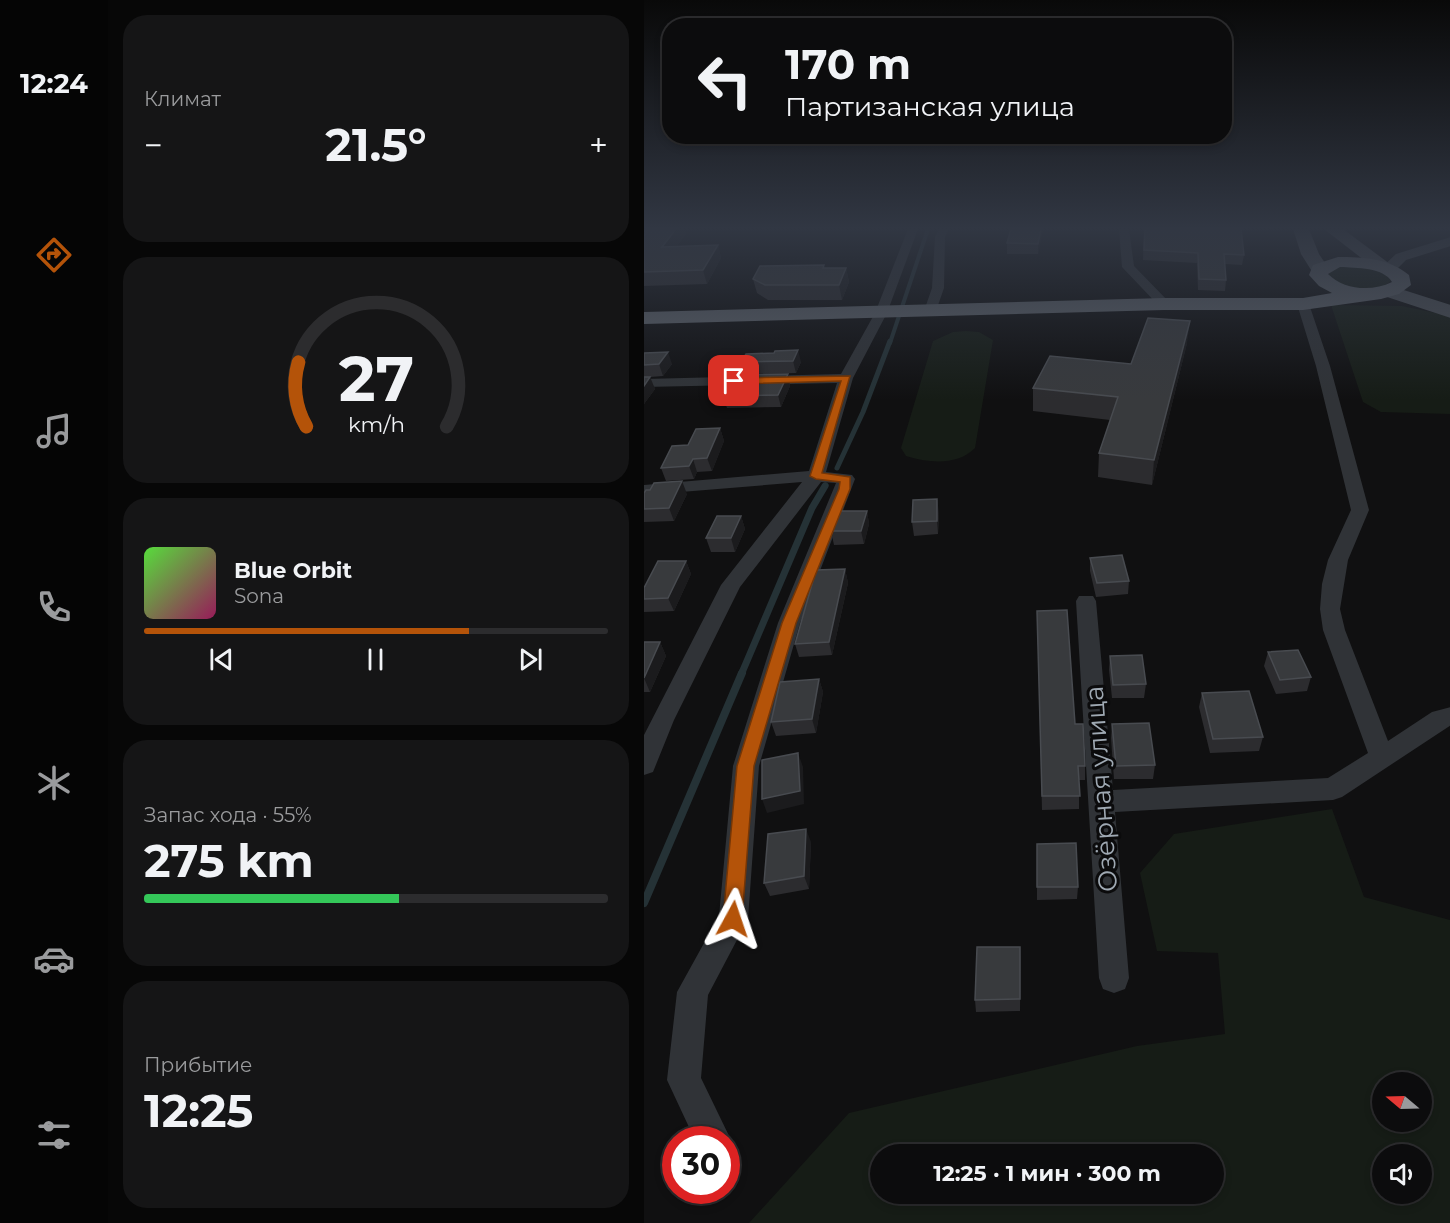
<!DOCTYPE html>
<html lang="ru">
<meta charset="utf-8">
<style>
body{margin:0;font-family:Montserrat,sans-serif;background:#151516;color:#f1f3f6;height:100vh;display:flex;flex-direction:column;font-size:22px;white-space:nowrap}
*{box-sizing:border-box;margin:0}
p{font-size:20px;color:#9a9b9d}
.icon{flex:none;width:33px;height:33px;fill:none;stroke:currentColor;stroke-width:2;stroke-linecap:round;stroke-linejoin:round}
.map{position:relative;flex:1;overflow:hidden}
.sheet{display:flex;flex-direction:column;gap:15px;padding:15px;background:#070707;width:536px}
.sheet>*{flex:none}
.banner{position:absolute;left:18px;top:18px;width:570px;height:126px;border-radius:24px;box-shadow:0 3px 9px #0003,0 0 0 2px #2c2c2e;background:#0c0c0d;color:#f1f3f6;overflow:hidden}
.needle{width:39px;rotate:289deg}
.controls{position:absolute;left:728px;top:1072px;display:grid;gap:12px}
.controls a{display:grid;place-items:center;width:60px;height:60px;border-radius:50%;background:#0c0c0d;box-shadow:0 3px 9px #0003,0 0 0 2px #2c2c2e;font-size:30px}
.speed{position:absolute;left:18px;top:1126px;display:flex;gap:12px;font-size:30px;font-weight:700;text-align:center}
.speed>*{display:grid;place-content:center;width:78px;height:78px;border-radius:50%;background:#0c0c0d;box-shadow:0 3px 9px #0003,0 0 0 2px #2c2c2e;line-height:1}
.speed .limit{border:9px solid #d22;background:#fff;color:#111}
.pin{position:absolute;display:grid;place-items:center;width:51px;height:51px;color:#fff;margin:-26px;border-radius:12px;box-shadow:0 3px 9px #0006}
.me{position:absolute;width:66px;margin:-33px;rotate:5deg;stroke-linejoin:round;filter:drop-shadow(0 0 4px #0008)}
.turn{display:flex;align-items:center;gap:21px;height:126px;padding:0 24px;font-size:27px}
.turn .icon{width:78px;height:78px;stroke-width:2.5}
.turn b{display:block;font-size:42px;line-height:51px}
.big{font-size:45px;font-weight:700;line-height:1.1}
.sheet .card{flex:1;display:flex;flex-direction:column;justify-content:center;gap:9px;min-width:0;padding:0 21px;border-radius:24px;background:#151516}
.sheet .dial{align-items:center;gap:0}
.dial svg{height:156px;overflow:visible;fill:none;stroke:#2c2c2e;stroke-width:7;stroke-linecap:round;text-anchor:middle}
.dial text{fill:#f1f3f6;stroke:none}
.song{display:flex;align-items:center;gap:18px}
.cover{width:72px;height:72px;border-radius:9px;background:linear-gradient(135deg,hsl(110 70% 55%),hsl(330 70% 35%))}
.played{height:6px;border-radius:3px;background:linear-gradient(90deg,#b45309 70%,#2c2c2e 70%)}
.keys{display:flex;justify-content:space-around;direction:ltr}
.heat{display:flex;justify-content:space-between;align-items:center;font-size:33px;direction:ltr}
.charge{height:9px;border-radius:4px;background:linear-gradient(90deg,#34c759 55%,#2c2c2e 0)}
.trip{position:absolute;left:226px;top:1144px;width:354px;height:60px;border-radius:30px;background:#0c0c0d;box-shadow:0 3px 9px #0003,0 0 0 2px #2c2c2e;font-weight:700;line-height:60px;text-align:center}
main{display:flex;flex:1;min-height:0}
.dock{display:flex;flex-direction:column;width:108px;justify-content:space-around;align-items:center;background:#050505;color:#9a9b9d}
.dock .icon{width:42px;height:42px}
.dock .active{color:#b45309}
.dock b{font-size:27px;color:#f1f3f6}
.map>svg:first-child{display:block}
.green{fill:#161c16;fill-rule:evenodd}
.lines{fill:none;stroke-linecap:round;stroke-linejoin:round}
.stream-far3{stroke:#253236;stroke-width:4}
.stream-far2{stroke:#253236;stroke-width:5}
.stream-far1{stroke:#253236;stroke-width:7}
.stream{stroke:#253236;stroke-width:8}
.street{fill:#303337;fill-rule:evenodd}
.secondary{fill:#3e4247;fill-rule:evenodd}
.primary{fill:#4c5056;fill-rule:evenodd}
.highway{fill:#5c6168;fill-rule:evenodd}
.wall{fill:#2c2c2f}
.shaded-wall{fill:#1b1b1d}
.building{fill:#383a3d;stroke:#484b50;stroke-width:1.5}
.route{fill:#b45309;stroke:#753606;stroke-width:1.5}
.labels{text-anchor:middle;stroke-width:6;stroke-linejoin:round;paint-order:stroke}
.near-street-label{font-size:26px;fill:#9fa9b3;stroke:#0b0b0c}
</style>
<main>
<nav class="dock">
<b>12:24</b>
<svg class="icon active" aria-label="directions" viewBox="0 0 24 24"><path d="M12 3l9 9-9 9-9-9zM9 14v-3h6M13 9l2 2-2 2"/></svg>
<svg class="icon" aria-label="music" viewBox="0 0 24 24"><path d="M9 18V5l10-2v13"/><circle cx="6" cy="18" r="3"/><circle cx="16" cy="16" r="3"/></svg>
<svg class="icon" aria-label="phone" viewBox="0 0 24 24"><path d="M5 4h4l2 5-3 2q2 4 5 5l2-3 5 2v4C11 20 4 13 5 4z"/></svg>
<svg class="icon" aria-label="climate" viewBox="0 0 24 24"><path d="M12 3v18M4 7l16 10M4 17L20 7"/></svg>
<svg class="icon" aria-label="car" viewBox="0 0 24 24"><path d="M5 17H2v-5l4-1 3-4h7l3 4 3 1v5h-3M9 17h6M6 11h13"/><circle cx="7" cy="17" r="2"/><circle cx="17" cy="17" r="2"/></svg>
<svg class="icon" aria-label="filters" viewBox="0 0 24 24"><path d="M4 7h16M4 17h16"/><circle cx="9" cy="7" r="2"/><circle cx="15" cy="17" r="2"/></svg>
</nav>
<section class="sheet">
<div class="card"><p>Климат</p>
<div class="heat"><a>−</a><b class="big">21.5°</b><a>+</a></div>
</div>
<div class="card dial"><svg viewBox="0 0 100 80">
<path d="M14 69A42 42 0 1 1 86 69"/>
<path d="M14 69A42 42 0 0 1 10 36" stroke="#b45309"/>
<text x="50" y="56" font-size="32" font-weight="700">27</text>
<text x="50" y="72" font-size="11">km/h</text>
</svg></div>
<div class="card">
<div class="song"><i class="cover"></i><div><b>Blue Orbit</b><p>Sona</p></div></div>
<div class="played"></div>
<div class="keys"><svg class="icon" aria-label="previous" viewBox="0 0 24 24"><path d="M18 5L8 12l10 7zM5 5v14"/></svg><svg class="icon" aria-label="pause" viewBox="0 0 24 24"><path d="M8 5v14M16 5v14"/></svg><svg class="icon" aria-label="next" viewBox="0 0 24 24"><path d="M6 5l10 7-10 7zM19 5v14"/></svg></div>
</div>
<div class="card"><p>Запас хода · 55%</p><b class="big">275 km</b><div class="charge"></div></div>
<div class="card"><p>Прибытие</p><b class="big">12:25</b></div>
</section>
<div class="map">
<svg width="807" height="1223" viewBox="0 0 807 1223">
<rect width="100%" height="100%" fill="#101011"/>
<path class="green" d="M703 265 737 271 747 280C737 296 692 290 684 273L687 269Z
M687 305 758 306 806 316V414L737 412 719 402Z
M322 331 335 332 349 340 331 448C313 466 285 463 262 456L257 448 289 341 309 332Z
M688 809 720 897 806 920V1223H105L205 1113 493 1046 581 1034 574 953 513 951 496 873 530 834ZM738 1083H777V1122H738ZM237 1155H570V1194H237ZM738 1155H777V1194H738Z"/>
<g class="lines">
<path class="stream-far3" d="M246 343 284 229"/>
<path class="stream-far2" d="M193 468 219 412 246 341
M180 488 182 485"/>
<path class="stream-far1" d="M97 675 168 508 181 486"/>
<path class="stream" d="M0 903 98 673"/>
<path class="street" d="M264 229H274L243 313 209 378 182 472 208 475 211 479 156 623 115 766 104 919 64 995 57 1078 87 1140 82 1150V1140H51L23 1080 33 992 75 916 89 766 134 623 192 483 177 482 96 587 30 720 9 772 0 775V735L77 585 158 482 0 495V485L165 471 193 383 0 387V379L197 374 231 313Z
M295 229H305L301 237 300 288 292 311 286 315 280 311 288 288 291 237Z
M475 229H485L490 266 524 301V307H516L478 267Z
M659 300 665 304 686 366 725 510 704 560 696 609 701 630 744 741 788 712 807 707V725L698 797 689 800 471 812 485 978 481 989 470 993 459 989 455 978 432 601 435 596H449L452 601 469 790 684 778 724 753 679 630 676 609 678 584 684 560 707 510 672 366 653 304Z"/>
<path class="secondary" d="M807 237V246L762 260 750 272H738L736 269 752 254Z"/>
<path class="primary" d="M649 229H665L675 254 685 269 683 273H669L657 254Z
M680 229H699L750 267 741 273 734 271Z
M744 285 807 305V318L737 295 734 291Z"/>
<path class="highway" d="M694 257C719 257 744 258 765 275L767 285 755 294 737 299 659 310H520L0 324V312L520 298H659L688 293 675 286 665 275 669 265ZM696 267C713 268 739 267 748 282 728 292 700 290 684 274Z"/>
</g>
<path class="wall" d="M0 229H41L42 234 33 246 74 245 77 258 63 284 0 286V236L1 234H0Z
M367 229H399L394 254H363V243Z
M500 229H597L600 255 598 265 581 264 582 280 581 291 554 290 553 263 499 260Z
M202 268 205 282 198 300H124L113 293 109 279Z
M543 343 508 485 454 477 455 453 466 420 389 411V388L487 364Z
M0 353 28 364 19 376 6 377 11 389 0 404Z
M130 353 157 362 152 373 100 374 97 362Z
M144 374 146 386 137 407 83 408 79 396Z
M76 428 80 441 68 471 53 472 50 479 22 481 17 468 44 445Z
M0 493 43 494 30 521 0 522Z
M223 511 225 524 220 544 190 545 187 531Z
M295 512 294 534 270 536 268 522Z
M97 516 101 529 91 552H67L62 538Z
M446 558 485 581 484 594 452 597 446 571Z
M42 561 47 574 30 611 0 612V588Z
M201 569 204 583 188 655 155 657 151 644Z
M393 611 431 724 441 766V780H435V809L398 810Z
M0 642H16L22 656 6 692H0Z
M624 652 667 677 663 691 632 694 620 666Z
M466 656 502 684 500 698H468L465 670Z
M175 679 179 692 172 733 132 736 127 722Z
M558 693 619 737 615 751 566 753 555 707Z
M468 724 511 765 509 779H470L467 738Z
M167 842 165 889 126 896 120 883Z
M393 844 434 887 433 899 393 900Z
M376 947V1011L332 1012 331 1000Z"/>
<path class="shaded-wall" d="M32 229H41L42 234 22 260 18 247Z
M397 229H399L394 254V244Z
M74 245 77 258 63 284 59 270Z
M202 268 205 282 198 300 195 285Z
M546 321 543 343 508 485 510 460Z
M154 350 157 362 152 373 149 361Z
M24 352 28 364 19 376 15 364Z
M144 374 146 386 137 407 134 395Z
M6 377 11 389 0 404V386Z
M76 428 80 441 68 471 63 458Z
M49 459 53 472 50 479 45 466Z
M38 481 43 494 30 521 25 508Z
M293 499 295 512 294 534 293 521Z
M223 511 225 524 220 544 217 531Z
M97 516 101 529 91 552 87 538Z
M42 561 47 574 30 611 24 598Z
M201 569 204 583 188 655 185 642Z
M16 642 22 656 6 692 0 678Z
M175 679 179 692 172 733 168 719Z
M154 753 159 767 160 804 123 813 118 799Z
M162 829 167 842 165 889 160 876Z
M376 947 377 959 376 1011Z"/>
<path class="building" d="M4 229H32L18 247 74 245 59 270 0 272V236Z
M367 229H397L394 244 363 243Z
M501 229H597L600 255 580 254 582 280 555 279 554 253 500 250Z
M180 265 179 268H202L195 285H121L109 279 116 266Z
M504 318 546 321 510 460 455 453 474 397 389 388 406 356 487 364Z
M154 350 149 361 97 362 102 354 130 353 131 351Z
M24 352 15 364 0 365V353Z
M144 374 134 395 79 396 90 375Z
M0 377H6L0 386Z
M76 428 63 458 49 459 45 466 17 468 28 446 44 445 52 429Z
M38 481 25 508 0 509V493L2 490H6L10 483Z
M293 499V521L268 522 269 500Z
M193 511H223L217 531H187Z
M73 516H97L87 538H62Z
M478 555 485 581 453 583 446 558Z
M14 561H42L24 598 0 599V588Z
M201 569 185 642 151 644 172 570Z
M423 610 431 724H439L441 766H434L436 796H398L393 611Z
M0 642H16L0 678Z
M654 650 667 677 636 680 624 652Z
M498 655 502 684 469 685 466 656Z
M175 679 168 719 127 722 136 682Z
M605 691 619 737 569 739 558 693Z
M505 723 511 765 472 766 468 724Z
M154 753 156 791 118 799V760Z
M162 829 160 876 120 883 124 834Z
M432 843 434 887H393V844Z
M333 947H376V999L331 1000Z"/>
<linearGradient id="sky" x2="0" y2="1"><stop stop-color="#090909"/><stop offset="0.57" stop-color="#313743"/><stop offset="1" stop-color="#313743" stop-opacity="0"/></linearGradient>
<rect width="807" height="400" fill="url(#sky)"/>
<path class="route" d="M206 376 178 473 206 477V489L152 623 110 766 98 919 96 925 89 928 82 925 79 919 93 766 138 623 195 489 196 482 172 479 166 476 197 381 90 384 85 381 90 378Z"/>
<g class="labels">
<g class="near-street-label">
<text transform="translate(457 789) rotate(-94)" y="9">Озёрная улица</text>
</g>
</g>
</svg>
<div class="controls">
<a><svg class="needle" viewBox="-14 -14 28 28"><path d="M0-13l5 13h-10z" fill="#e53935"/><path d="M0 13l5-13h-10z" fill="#9a9b9d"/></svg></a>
<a><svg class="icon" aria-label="sound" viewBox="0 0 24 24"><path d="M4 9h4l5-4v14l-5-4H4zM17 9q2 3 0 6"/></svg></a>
</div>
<div class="speed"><div class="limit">30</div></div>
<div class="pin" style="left:90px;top:381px;background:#d93025"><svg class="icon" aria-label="arrive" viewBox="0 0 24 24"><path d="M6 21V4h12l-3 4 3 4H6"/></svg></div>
<svg class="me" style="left:89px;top:919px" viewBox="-20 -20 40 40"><path d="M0-17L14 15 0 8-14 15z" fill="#b45309" stroke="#fff" stroke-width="4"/></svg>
<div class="trip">12:25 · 1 мин · 300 m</div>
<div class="banner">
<div class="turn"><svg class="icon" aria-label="left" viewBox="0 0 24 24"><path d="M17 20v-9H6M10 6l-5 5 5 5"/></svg><div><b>170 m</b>Партизанская улица</div></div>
</div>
</div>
</main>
